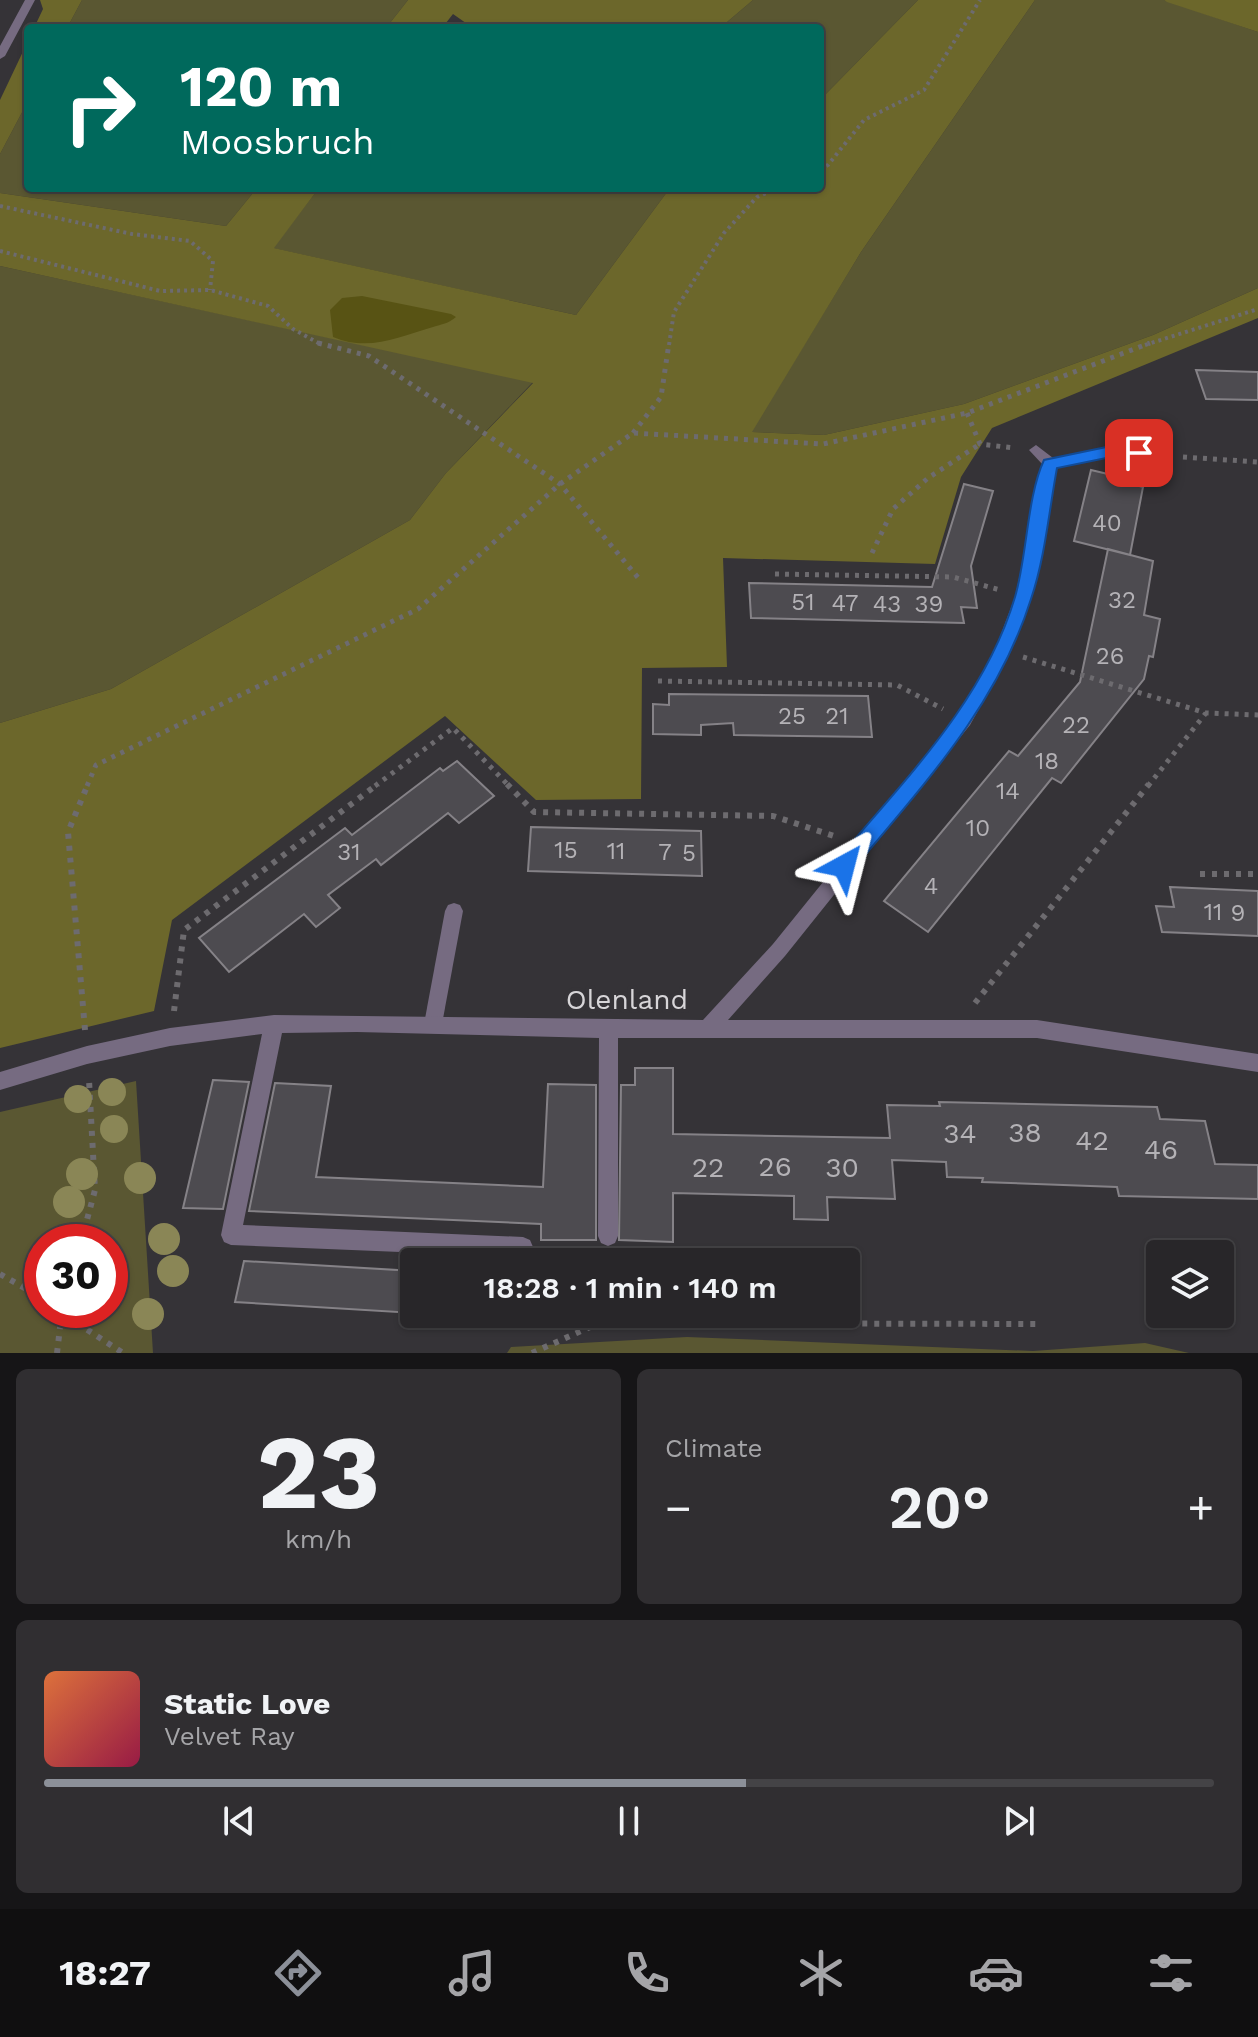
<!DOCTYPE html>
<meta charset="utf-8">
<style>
body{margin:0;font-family:"Work Sans",sans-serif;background:#302e31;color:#f1f3f6;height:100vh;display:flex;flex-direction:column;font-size:30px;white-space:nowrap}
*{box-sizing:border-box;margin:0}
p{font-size:26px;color:#a5a5a8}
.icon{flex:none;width:44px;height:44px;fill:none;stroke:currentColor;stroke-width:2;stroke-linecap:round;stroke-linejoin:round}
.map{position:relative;height:1353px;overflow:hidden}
.drawer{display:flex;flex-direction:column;gap:16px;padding:16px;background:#161517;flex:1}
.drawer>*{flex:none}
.banner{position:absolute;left:24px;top:24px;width:800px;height:168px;border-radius:8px;box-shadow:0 2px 6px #0004,0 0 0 2px #444346;background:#00695c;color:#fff;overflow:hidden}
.buttons{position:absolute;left:1146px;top:1240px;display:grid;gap:16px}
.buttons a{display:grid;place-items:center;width:88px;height:88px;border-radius:8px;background:#282629;box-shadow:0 2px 6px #0004,0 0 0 2px #444346;font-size:40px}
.speed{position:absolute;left:24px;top:1224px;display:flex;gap:16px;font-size:40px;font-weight:700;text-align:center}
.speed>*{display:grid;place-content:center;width:104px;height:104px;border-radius:50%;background:#282629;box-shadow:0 2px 6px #0004,0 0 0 2px #444346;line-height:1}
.speed .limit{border:12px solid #d22;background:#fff;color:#111}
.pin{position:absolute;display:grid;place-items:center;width:68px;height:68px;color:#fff;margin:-34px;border-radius:16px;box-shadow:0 4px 12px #0006}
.me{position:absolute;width:88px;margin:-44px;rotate:38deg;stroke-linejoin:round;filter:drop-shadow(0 0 6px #0008)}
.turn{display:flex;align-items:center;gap:28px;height:168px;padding:0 24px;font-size:36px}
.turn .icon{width:104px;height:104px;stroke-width:2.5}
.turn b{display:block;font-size:56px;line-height:68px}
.big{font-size:60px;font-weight:600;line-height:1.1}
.drawer .card{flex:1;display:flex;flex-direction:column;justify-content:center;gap:12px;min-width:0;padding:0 28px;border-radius:12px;background:#302e31}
.drawer .dial{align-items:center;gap:0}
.dial b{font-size:104px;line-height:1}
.song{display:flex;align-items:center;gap:24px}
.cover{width:96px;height:96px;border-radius:12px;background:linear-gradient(135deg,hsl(20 70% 55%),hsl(340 70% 35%))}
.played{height:8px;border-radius:4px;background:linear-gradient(90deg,#8c9099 60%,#444346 60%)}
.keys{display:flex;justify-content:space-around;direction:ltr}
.heat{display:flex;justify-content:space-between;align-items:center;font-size:44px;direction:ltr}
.drawer .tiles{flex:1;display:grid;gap:16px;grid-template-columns:1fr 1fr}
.card:last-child{grid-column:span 2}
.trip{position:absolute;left:400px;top:1248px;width:460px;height:80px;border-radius:8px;background:#282629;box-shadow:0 2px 6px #0004,0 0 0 2px #444346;font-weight:600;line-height:80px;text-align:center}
.tab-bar{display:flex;height:128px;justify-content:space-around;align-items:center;background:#100f10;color:#a5a5a8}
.tab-bar .icon{width:56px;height:56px}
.tab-bar .selected{color:#8c9099}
.tab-bar b{font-size:36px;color:#f1f3f6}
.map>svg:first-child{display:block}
.green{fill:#5a5732;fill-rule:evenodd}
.forest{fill:#6c672b}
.water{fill:#585314}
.building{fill:#4d4b50;stroke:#858287;stroke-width:2}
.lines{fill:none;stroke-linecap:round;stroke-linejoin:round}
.path-far2{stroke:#6d6b6f;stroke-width:4;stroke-dasharray:3 4;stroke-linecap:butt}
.path-far1{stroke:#6d6b6f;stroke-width:5;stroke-dasharray:4 6;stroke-linecap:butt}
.path{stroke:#6d6b6f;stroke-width:6;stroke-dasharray:5 7;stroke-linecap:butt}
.service{fill:#766b81;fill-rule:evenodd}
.minor{fill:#766b81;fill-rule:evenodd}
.tree{fill:#8a8656}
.route{fill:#1a73e8;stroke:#114b97;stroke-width:2}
.labels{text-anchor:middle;stroke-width:8;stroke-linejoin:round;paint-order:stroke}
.number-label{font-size:24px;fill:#b4b2b6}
.street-label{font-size:28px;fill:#d7d5d8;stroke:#353337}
.near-number-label{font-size:28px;fill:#b4b2b6}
</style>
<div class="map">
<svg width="1258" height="1353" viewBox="0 0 1258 1353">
<rect width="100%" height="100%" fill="#353337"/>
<path class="green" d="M82 0H408L386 28H67Z
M753 0H918L820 100V28H720Z
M1035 0H1164L1258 32V288L1153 335 964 404 824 435 751 432 861 252Z
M28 101V188H257L226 226 0 193V154Z
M319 188H670L576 315 273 248Z
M0 266 533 382 446 473 410 520 111 689 0 723Z
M136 1081 153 1353H0V1112ZM42 1242H110V1310H42Z
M687 1337 1033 1351 1145 1343 1189 1353H507L511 1347Z"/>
<path class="forest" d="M40 0H82L67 28H34L43 9Z
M408 0H753L720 28H473L453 14 442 28H386Z
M918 0H1035L861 252 752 432 824 435 964 404 1153 335 1258 288V318L992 428 961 477 935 564 723 558 727 667 642 668 641 799 536 800 445 716 172 920 154 1011 0 1048V723L111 689 410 520 446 473 533 383 0 266V193L226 226 257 188H319L274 248 576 315 670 188H820V100Z
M1164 0H1258V32L1167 2Z
M28 41V101L0 154V100Z"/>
<path class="water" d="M362 296 451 314 456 317C448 324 442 324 433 327 398 337 369 352 333 337L330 310 342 298Z"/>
<path class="building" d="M1196 370 1258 372V400L1206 399Z
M1091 470 1133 480 1132 484 1143 487 1130 555 1074 541Z
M964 484 993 491 971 566 977 608 961 607 964 623 751 618 749 583 932 587Z
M1108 549 1153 561 1144 615 1160 619 1153 657 1149 656 1144 679 1061 783 1052 778 928 932 884 901 1009 751 1018 756 1080 682Z
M669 694 868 696 872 737 734 735 733 723 701 725V735L653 734V704L669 705Z
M457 761 494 796 459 823 448 813 381 865 376 859 328 895 340 908 316 927 304 914 229 972 199 938 345 828 352 835 440 768 443 771Z
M531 827 701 831 702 876 528 871Z
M1170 887 1258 891V936L1162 932 1156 906 1174 907Z
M635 1068H673V1134L890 1138 887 1105 940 1106 939 1102 1157 1107 1160 1119 1205 1121 1215 1164 1258 1165V1199L1119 1196 1117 1187 982 1182 983 1178 947 1177 946 1162 892 1160 895 1199 827 1197 828 1220 794 1219V1196L673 1193V1242L619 1240 621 1085H635Z
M213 1080 249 1082 223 1209 183 1208Z
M275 1083 331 1086 316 1177 543 1187 548 1084 596 1085V1240H541V1224L249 1211Z
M244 1261 414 1271V1313L235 1302Z"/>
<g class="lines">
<path class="path-far2" d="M820 169 828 165 864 120 924 90 980 0
M0 206 132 234 190 241 213 261 210 290
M0 251 160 291 210 290 268 306 293 329 322 345
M669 345 674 312 724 233 757 197 778 188
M1145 345 1258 309"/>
<path class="path-far1" d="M318 343 369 356 560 484 640 580
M967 413 980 444 1014 448
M633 433 661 397 669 343
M1183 457 1258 462
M872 553 893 509 928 478 980 444
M775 574 953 577 1000 590
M1023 657 1206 713 1258 715
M658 681 897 685 943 709
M87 786 96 765 418 609 560 484 633 433 823 444 967 413 1150 343
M375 786 453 728 509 786
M1148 786 1206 713"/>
<path class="path" d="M507 784 534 812 773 816 837 837
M1200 874H1258
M975 1003 1149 784
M174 1011 184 930 378 784
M85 1030 68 832 88 784
M81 1242 95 1190 89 1080
M0 1274 42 1298
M57 1310 123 1353
M590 1314 599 1323 1038 1324
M57 1353 62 1311
M532 1353 599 1323 600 1314"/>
<path class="service" d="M454 903 460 905 463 911 442 1024 440 1030 433 1033 426 1030 424 1024 445 911 448 905Z"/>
<path class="minor" d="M25 0H35L5 56 0 59V46Z
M1036 445 1053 458C1080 453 1147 435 1168 455L1161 460 1116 455 1056 468 1031 597 1011 651 970 725 785 956 728 1020H1037L1258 1054V1072L1037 1038H618V1236L615 1243 608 1246 601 1243 598 1236 599 1038 357 1032 282 1033 243 1225 523 1237 530 1240 533 1247 530 1254 523 1257 231 1245 224 1242 221 1235 262 1034 170 1046 87 1064 0 1090V1072L87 1046 170 1028 274 1015 703 1020 773 944 958 715 995 650 1015 597 1043 465 1029 450Z"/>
</g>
<g class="tree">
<circle cx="112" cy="1092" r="14"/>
<circle cx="78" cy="1099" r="14"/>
<circle cx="114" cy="1129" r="14"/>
<circle cx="82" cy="1174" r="16"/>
<circle cx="140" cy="1178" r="16"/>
<circle cx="69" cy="1202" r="16"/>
<circle cx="164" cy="1239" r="16"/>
<circle cx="173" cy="1271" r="16"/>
<circle cx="148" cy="1314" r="16"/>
</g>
<path class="route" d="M1116 445 1139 447 1147 453 1139 458 1116 456 1057 468C1049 511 1045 558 1031 599 997 707 922 786 851 872H837L834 866 837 860C905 779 984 701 1015 597 1027 557 1027 496 1044 460Z"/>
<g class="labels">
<g class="number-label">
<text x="1107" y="531">40</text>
<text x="1122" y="608">32</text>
<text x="803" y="610">51</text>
<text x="845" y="611">47</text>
<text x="887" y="612">43</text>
<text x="929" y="612">39</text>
<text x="1110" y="664">26</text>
<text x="792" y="724">25</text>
<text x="837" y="724">21</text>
<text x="1076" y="733">22</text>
<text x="1047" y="769">18</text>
<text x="1008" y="799">14</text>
<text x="978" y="836">10</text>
<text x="566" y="858">15</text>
<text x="616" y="859">11</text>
<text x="349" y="860">31</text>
<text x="665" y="860">7</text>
<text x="689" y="861">5</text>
<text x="931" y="894">4</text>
<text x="1213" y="920">11</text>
<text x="1238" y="921">9</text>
</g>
<g class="street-label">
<text x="627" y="1009">Olenland</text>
</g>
<g class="near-number-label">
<text x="1025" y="1142">38</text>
<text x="960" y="1143">34</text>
<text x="1092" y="1150">42</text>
<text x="1161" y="1159">46</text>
<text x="775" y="1176">26</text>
<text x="708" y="1177">22</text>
<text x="842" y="1177">30</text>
</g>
</g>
</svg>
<div class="buttons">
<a><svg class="icon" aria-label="layers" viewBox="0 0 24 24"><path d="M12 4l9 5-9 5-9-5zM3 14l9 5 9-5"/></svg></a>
</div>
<div class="speed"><div class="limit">30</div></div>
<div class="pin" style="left:1139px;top:453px;background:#d93025"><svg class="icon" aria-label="arrive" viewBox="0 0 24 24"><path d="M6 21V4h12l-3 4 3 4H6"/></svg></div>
<svg class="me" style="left:844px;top:866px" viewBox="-20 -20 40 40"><path d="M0-17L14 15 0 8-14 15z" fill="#1a73e8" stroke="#fff" stroke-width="4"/></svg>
<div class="trip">18:28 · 1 min · 140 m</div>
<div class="banner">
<div class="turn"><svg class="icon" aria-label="right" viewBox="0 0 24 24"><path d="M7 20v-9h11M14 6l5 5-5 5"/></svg><div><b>120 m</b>Moosbruch</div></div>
</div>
</div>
<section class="drawer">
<div class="tiles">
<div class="card dial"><b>23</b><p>km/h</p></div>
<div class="card"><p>Climate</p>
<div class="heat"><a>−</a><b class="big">20°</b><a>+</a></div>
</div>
<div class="card">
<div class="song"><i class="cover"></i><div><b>Static Love</b><p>Velvet Ray</p></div></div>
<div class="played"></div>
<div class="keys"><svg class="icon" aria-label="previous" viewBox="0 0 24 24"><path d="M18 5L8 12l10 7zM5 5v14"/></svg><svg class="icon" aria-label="pause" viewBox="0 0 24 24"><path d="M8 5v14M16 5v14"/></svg><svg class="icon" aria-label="next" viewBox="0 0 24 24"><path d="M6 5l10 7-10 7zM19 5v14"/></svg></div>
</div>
</div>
</section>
<nav class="tab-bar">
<b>18:27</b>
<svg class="icon selected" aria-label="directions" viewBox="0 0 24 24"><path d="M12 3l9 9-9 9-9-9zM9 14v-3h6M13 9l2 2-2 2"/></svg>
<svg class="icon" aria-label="music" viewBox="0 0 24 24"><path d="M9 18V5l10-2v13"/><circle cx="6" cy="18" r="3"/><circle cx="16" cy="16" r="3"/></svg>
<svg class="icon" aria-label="phone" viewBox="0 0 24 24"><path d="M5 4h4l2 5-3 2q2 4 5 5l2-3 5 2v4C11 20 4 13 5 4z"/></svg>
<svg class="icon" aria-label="climate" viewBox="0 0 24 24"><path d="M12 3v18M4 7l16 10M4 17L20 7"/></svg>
<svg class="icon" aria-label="car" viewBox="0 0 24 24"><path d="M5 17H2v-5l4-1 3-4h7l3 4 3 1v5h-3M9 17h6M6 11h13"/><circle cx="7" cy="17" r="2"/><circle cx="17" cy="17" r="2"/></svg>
<svg class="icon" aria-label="filters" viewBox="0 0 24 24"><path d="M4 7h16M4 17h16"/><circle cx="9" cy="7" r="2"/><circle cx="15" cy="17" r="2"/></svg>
</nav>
